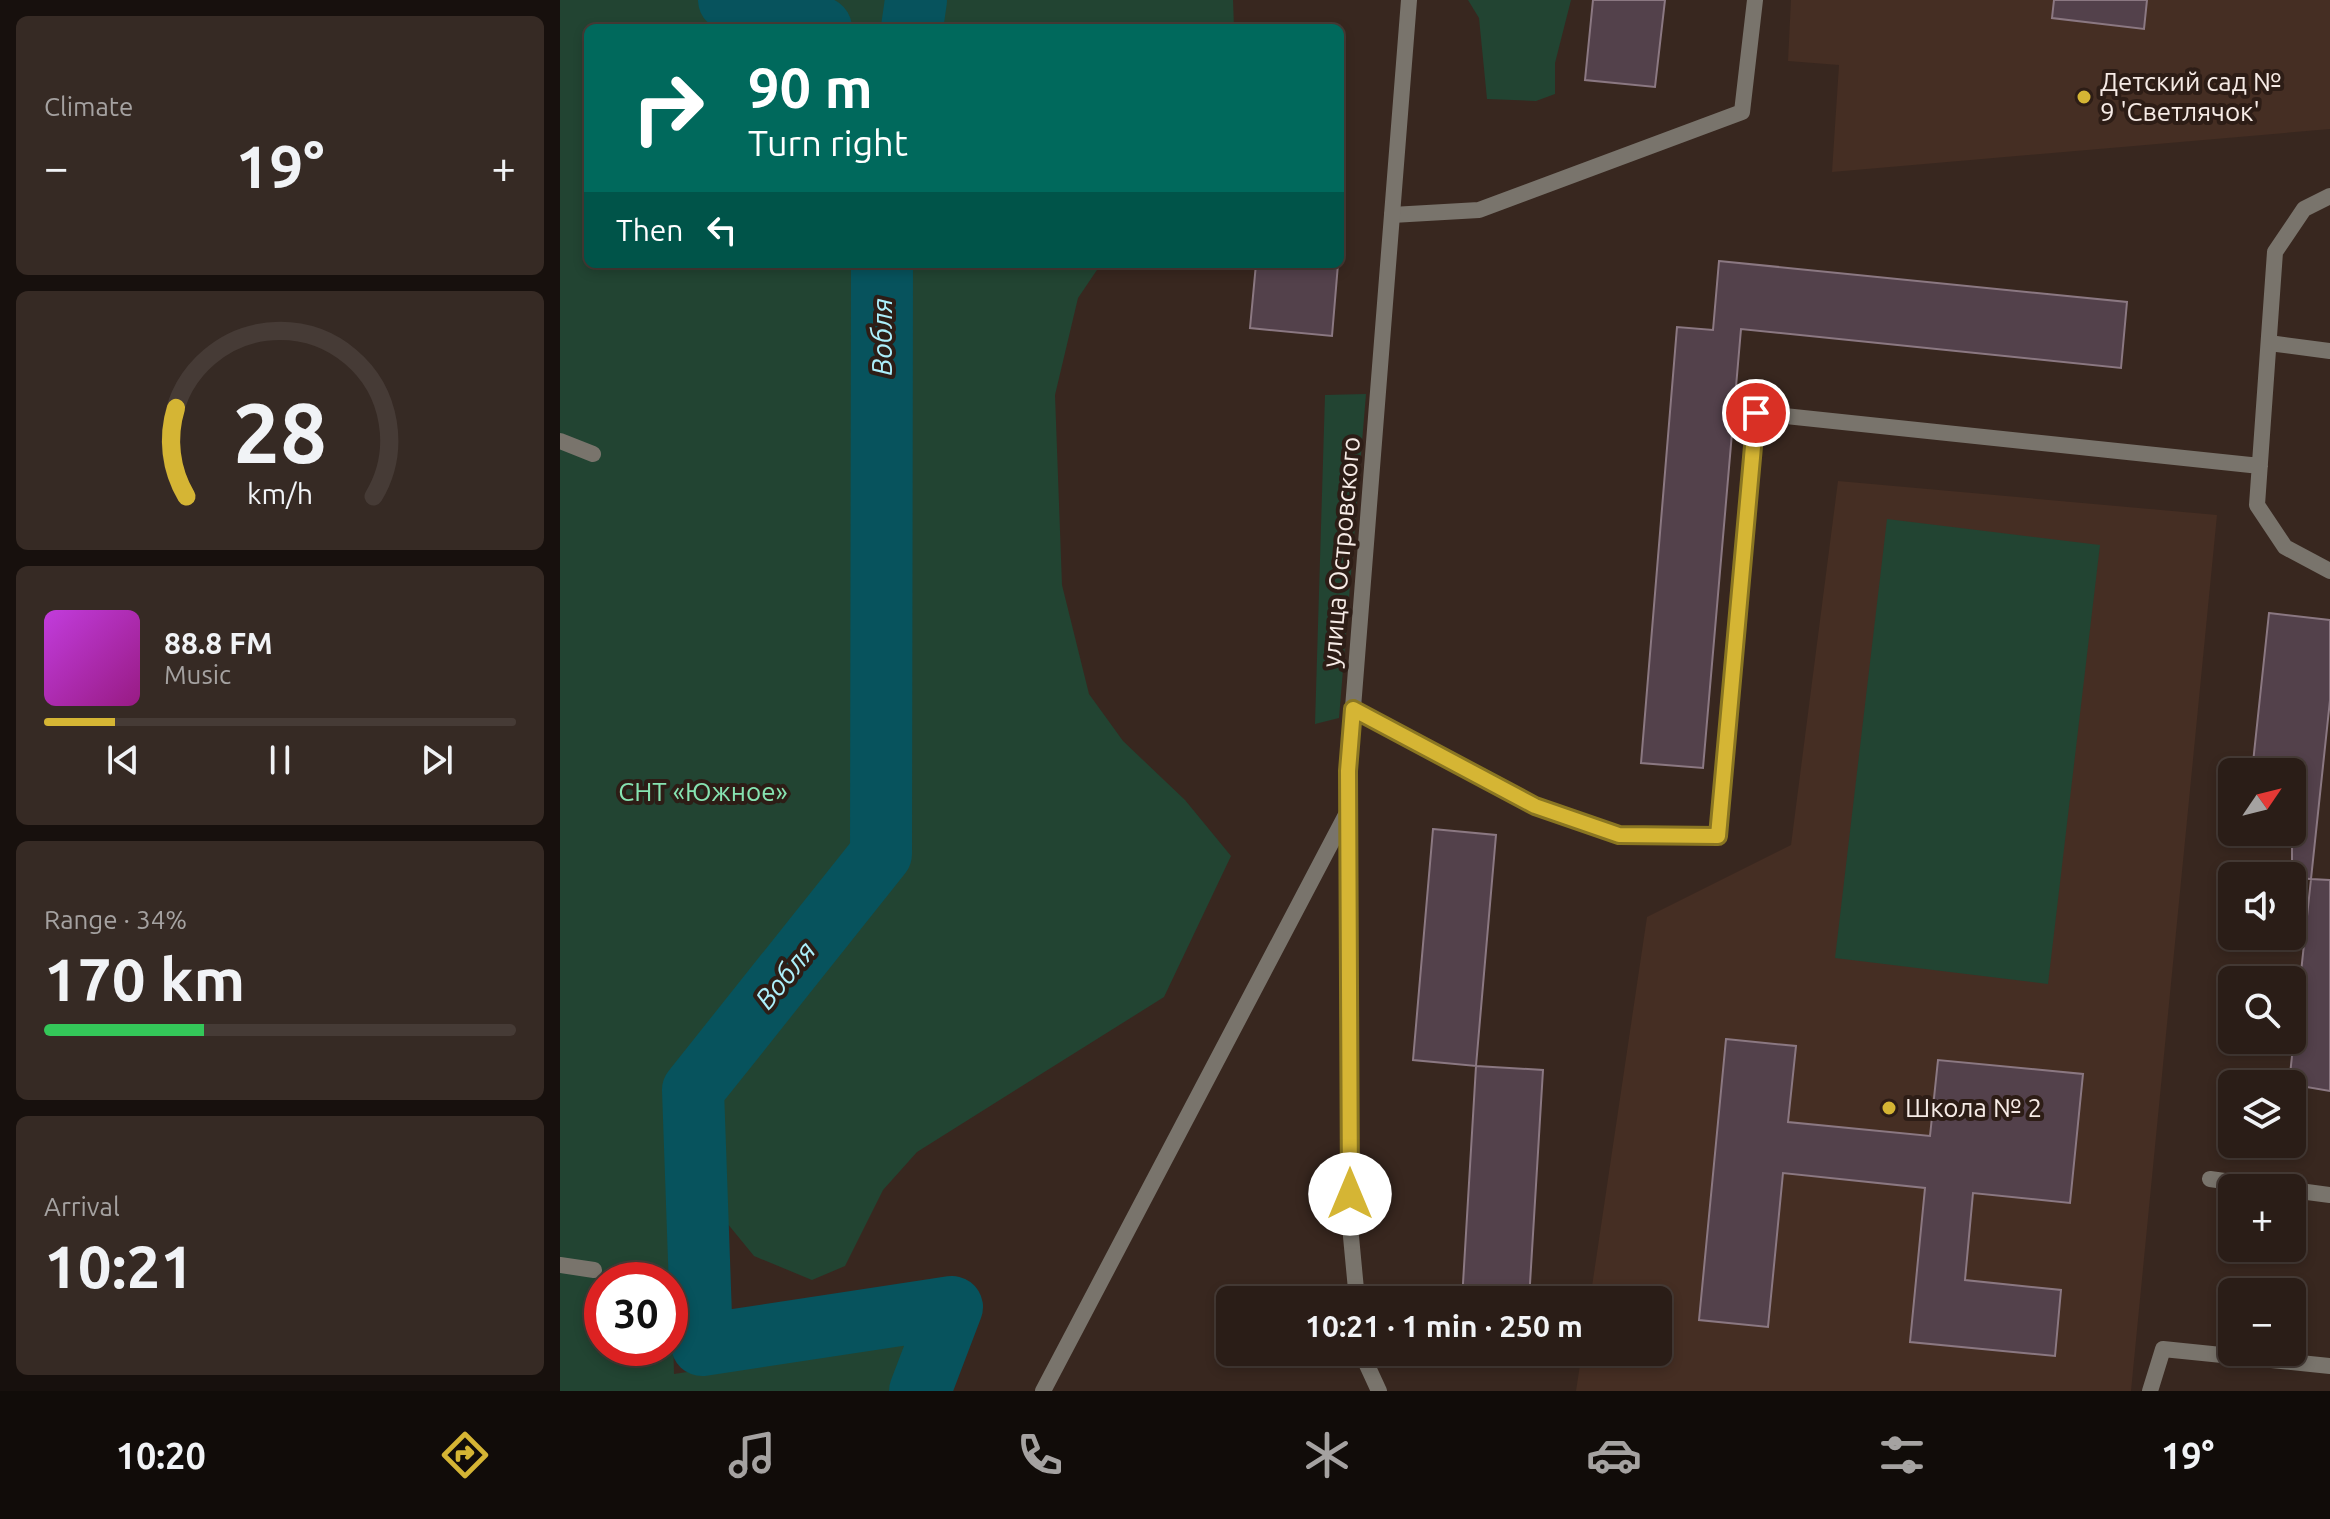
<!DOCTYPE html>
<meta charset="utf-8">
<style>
body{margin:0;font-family:Ubuntu,sans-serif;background:#362a24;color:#f1f3f6;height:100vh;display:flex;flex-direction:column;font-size:30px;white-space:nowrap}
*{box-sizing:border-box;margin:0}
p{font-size:26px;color:#a5a2a1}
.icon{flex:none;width:44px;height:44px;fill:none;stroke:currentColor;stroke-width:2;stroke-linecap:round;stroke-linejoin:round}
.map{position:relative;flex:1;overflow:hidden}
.panel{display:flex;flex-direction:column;gap:16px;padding:16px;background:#17100d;width:560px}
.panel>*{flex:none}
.banner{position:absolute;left:24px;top:24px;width:760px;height:244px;border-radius:12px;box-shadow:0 4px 12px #0003,0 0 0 2px #463b36;background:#00695c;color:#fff;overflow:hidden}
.needle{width:52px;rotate:55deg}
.buttons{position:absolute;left:1658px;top:758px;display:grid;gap:16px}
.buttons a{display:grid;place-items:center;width:88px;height:88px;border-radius:12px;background:#2a1d17;box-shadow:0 4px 12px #0003,0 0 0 2px #463b36;font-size:40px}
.speed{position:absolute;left:24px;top:1262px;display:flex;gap:16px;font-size:40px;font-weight:700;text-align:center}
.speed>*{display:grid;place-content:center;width:104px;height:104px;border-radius:50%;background:#2a1d17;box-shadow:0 4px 12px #0003,0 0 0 2px #463b36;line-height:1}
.speed .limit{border:12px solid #d22;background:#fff;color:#111}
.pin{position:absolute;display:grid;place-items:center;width:68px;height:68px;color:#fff;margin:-34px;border:4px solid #fff;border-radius:50%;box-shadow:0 2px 8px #0007}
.me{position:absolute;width:88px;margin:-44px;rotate:0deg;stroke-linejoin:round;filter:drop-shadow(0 0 6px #0008)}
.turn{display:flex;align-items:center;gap:28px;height:168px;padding:0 32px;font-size:36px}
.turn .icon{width:104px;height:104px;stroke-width:2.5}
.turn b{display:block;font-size:56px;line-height:68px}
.then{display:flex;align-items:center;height:76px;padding:0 32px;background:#0003;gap:16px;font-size:30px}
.big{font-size:60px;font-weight:700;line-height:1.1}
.panel .tile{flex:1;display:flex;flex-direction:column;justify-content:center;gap:12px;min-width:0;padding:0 28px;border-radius:12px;background:#362a24}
.panel .dial{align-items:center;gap:0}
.dial svg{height:208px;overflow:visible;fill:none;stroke:#463b36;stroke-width:7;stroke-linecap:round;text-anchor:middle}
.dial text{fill:#f1f3f6;stroke:none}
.song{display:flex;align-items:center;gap:24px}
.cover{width:96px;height:96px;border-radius:12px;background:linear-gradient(135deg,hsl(290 70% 55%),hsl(310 70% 35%))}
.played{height:8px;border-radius:4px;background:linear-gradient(90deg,#d5b534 15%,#463b36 15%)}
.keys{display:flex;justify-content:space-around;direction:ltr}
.heat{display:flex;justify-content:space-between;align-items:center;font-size:44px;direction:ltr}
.charge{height:12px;border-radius:6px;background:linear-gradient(90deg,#34c759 34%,#463b36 0)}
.trip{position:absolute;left:656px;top:1286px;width:456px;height:80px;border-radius:12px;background:#2a1d17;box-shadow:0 4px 12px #0003,0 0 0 2px #463b36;font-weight:700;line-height:80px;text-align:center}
.tabs{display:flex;height:128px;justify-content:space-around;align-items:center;background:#110c09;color:#a5a2a1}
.tabs .icon{width:56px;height:56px}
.tabs .current{color:#d5b534}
.tabs b{font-size:36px;color:#f1f3f6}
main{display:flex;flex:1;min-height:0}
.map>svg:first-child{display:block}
.built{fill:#452e23}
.green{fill:#224432;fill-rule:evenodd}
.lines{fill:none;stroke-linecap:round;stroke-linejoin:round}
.river{stroke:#07535d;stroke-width:62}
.building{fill:#53414b;stroke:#8b7882;stroke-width:2}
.lane{stroke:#79746c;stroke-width:16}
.street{stroke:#79746c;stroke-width:16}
.route-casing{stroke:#8a7622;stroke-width:20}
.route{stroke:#d5b534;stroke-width:14}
.poi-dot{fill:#d5b534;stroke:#2d1d16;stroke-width:3}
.labels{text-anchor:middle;stroke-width:8;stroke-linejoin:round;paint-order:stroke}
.poi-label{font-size:26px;fill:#f6ebe6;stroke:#2d1d16;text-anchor:start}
.street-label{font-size:26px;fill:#f6ebe6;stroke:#2d1d16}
.park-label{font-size:26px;fill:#86e3b1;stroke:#2d1d16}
.water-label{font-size:28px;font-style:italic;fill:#aceffb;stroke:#2d1d16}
</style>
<main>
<section class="panel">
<div class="tile"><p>Climate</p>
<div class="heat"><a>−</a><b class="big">19°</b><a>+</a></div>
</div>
<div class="tile dial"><svg viewBox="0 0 100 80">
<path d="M14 69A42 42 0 1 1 86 69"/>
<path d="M14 69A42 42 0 0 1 10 35" stroke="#d5b534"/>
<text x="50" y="56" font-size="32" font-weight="700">28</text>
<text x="50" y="72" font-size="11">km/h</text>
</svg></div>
<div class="tile">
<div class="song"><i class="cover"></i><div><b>88.8 FM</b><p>Music</p></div></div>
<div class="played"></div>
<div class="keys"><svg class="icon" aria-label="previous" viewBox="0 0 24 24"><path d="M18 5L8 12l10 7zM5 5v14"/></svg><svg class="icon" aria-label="pause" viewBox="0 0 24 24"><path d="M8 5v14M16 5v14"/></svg><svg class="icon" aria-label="next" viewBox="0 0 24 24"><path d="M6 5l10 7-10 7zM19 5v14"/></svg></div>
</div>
<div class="tile"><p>Range · 34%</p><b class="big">170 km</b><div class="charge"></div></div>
<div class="tile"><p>Arrival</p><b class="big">10:21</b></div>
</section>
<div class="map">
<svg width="1770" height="1391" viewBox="0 0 1770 1391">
<rect width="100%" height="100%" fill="#38271f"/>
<path class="built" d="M1231 0H1770V129L1272 172 1279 65 1228 61Z
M1278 481 1657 515 1571 1391H1016L1022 1352H1098V1300H1030L1087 917 1231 845Z"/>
<path class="green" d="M0 0H673L674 28H28V264H541L518 298 495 395 502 585 529 694 563 741 625 800 671 856 604 997 357 1152 323 1190 285 1266 252 1280 194 1256 108 1151 114 1374 348 1338 329 1391H0ZM42 1280H110V1348H42Z
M908 0H1011L995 63V94L976 101 927 99 919 18Z
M806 394 779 718 755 724 765 395Z
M1327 519 1540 545 1488 984 1275 958Z"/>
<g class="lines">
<path class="river" d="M169 0 206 14 261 28
M352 28 356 0
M322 264 321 854 133 1090 142 1345 392 1307 360 1391"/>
</g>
<path class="building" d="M1033 0H1105L1095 87 1025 80Z
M1494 0H1587L1584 29 1492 18Z
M1159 261 1567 302 1561 368 1181 329 1143 768 1081 763 1117 327 1153 330Z
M696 264H778L772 336 690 328Z
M1709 613 1770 620V700L1751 879 1770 880V1091L1729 1084 1751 879 1732 878V772H1692Z
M873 829 936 835 916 1066 853 1060Z
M1166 1039 1236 1046 1228 1122 1370 1136 1378 1060 1523 1074 1510 1203 1413 1193 1405 1280 1501 1290 1495 1356 1350 1342 1365 1188 1223 1173 1208 1327 1139 1320Z
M916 1066 983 1070 969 1300H902Z"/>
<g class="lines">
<path class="lane" d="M1770 196 1744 209 1715 252 1697 505 1725 547 1770 571
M832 215 919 210 1182 112 1195 0
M1709 343 1770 351
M0 441 33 454
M793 709 975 806 1059 835 1158 836 1196 413 1700 466
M1650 1179 1715 1188
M1732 1190 1770 1195
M0 1265 34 1270
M483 1391 788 811
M1590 1391 1603 1349 1770 1366"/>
<path class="street" d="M797 1300 790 1226 788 771 849 0
M801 1352 819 1391"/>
</g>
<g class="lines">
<g class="route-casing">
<path id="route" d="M790 1194 788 771 793 709 975 806 1059 835 1158 836 1196 413"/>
</g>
<use href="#route" class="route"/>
</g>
<g class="poi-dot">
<circle cx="1524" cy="97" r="8"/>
<circle cx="1329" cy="1108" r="8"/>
</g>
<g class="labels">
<g class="poi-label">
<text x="1540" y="91">Детский сад №<tspan x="1540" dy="30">9 'Светлячок'</tspan></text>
<text x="1345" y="1117">Школа № 2</text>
</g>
<g class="street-label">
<text transform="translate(781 552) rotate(-85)" y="9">улица Островского</text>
</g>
<g class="park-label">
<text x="143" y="801">СНТ «Южное»</text>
</g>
<g class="water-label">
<text transform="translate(322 337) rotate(-90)" y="10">Вобля</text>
<text transform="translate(225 975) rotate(-51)" y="10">Вобля</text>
</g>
</g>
</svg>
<div class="buttons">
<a><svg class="needle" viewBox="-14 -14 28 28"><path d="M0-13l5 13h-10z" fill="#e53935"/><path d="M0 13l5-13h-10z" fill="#a5a2a1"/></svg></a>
<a><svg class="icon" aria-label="sound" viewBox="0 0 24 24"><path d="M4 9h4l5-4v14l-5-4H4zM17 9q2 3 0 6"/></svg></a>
<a><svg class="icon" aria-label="search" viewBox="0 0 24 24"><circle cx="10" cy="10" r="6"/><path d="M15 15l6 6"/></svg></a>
<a><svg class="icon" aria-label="layers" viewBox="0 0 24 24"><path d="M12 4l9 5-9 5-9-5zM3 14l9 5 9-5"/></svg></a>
<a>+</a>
<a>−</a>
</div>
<div class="speed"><div class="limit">30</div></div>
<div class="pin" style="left:1196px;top:413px;background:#d93025"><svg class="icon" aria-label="arrive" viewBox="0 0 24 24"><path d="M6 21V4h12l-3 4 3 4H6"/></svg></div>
<svg class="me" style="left:790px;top:1194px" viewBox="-20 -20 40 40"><circle r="19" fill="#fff"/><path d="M0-13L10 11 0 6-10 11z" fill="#d5b534"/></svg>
<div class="trip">10:21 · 1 min · 250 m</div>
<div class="banner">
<div class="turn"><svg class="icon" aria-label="right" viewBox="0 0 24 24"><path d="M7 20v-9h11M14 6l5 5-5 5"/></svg><div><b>90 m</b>Turn right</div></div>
<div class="then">Then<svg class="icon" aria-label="left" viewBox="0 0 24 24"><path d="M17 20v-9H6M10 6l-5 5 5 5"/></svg></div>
</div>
</div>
</main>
<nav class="tabs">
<b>10:20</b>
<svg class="icon current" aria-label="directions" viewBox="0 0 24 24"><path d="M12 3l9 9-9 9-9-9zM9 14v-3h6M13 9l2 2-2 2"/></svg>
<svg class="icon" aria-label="music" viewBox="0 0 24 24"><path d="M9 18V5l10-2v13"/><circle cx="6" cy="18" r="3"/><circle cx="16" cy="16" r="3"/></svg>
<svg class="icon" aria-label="phone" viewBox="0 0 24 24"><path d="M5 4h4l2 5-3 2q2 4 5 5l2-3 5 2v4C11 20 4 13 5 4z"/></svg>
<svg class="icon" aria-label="climate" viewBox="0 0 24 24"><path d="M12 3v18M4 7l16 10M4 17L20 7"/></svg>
<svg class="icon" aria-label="car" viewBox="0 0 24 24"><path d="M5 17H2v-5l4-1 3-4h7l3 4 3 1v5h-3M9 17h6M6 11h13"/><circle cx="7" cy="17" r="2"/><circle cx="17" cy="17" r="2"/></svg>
<svg class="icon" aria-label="filters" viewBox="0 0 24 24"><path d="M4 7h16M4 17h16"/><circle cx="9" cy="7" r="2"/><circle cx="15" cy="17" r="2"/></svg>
<b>19°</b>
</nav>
